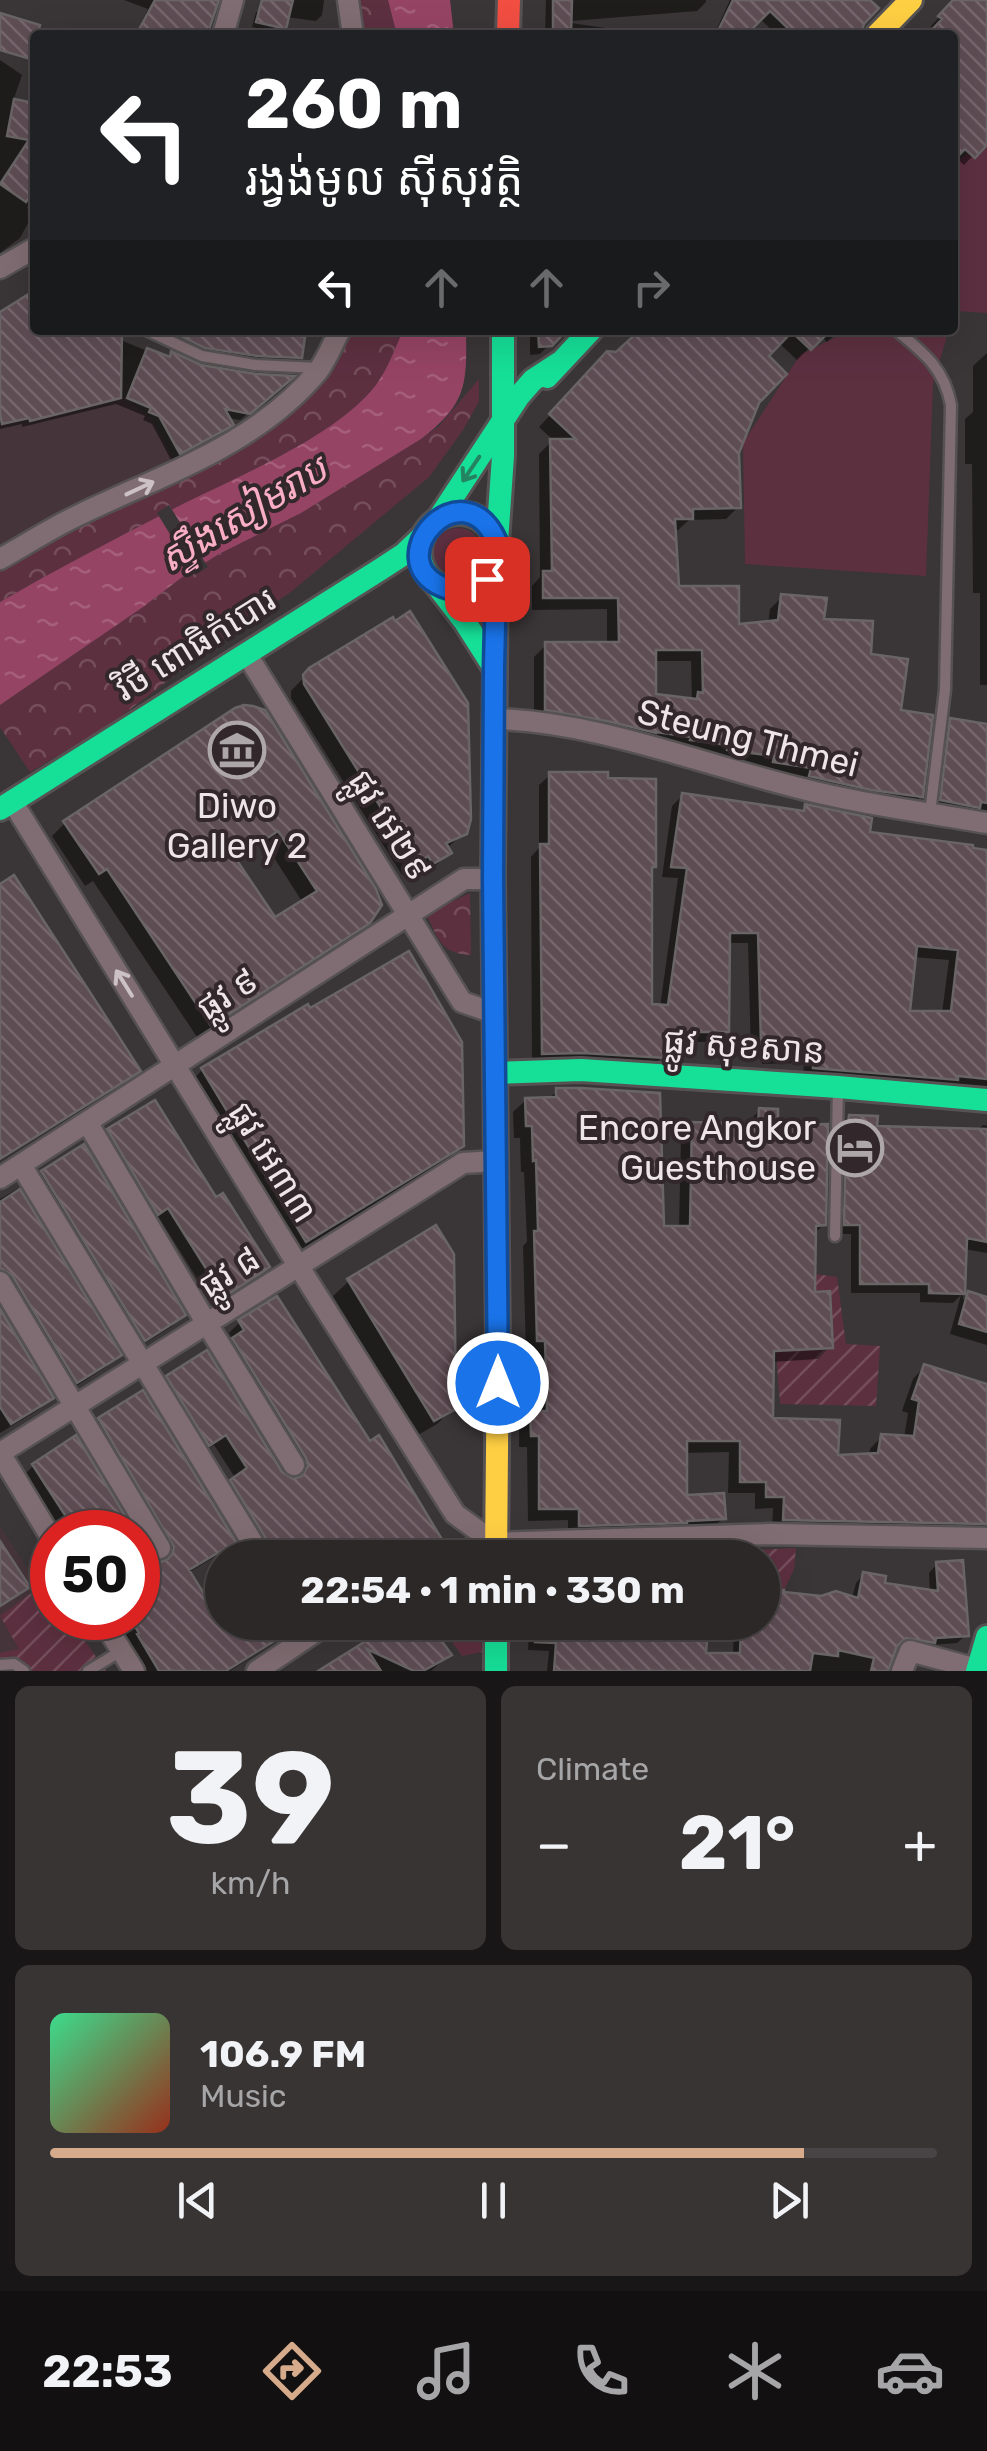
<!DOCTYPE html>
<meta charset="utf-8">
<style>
body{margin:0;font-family:Rubik,"Noto Sans Khmer",sans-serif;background:#383434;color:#f1f3f6;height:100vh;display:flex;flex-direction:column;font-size:38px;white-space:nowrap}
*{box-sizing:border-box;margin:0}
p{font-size:32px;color:#a6a6a8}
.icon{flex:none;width:55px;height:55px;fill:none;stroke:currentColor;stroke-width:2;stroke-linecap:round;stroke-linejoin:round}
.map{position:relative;height:1671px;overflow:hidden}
.details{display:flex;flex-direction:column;gap:15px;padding:15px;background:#181616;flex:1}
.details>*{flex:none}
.hud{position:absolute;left:30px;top:30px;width:928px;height:305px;border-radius:10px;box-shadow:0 10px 40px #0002,0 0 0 2px #484445;background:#202124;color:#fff;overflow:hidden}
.speed{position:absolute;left:30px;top:1510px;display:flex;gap:20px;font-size:50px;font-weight:700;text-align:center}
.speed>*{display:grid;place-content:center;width:130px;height:130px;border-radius:50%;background:#2c2828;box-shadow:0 10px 40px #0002,0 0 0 2px #484445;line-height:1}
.speed .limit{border:15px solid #d22;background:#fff;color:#111}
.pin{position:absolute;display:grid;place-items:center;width:85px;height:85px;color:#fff;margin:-42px;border-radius:20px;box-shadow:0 5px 15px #0006}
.me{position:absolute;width:110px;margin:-55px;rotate:0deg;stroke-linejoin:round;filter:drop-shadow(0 0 8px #0008)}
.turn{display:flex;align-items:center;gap:35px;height:210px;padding:0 50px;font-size:45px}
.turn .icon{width:130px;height:130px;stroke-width:2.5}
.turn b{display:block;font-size:70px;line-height:85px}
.lanes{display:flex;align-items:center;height:95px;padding:0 50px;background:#0003;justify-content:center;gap:50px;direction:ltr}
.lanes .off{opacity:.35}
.big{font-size:75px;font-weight:700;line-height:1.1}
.details .widget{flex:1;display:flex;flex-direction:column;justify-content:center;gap:15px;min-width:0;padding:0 35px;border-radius:15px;background:#383434}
.details .dial{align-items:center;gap:0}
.dial b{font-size:130px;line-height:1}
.song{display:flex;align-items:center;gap:30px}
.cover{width:120px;height:120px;border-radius:15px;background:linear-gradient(135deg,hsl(150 70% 55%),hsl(10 70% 35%))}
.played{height:10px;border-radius:5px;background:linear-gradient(90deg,#d6ab8b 85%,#484445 85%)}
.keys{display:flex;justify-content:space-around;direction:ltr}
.heat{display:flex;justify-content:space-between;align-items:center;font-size:55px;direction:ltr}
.details .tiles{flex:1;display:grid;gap:15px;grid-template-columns:1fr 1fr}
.widget:last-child{grid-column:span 2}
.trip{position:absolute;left:205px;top:1540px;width:575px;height:100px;border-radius:50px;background:#2c2828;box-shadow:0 10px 40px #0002,0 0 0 2px #484445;font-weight:700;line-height:100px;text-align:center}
.tab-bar{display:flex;height:160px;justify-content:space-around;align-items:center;background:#121010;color:#a6a6a8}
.tab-bar .icon{width:70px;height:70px}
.tab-bar .active{color:#d6ab8b}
.tab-bar b{font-size:45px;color:#f1f3f6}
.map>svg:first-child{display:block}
.built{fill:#45353a}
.grass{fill:#5d3040}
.forest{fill:url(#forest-crowns)}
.garden{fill:url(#garden-furrows)}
.water{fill:url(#water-ripples)}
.pier{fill:#3a3536}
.shadow{fill:#0007;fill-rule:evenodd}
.building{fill:url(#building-back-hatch);stroke:#696465;stroke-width:2.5;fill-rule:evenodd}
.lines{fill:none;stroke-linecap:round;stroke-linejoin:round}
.lane-casing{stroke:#565253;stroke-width:15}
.street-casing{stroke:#565253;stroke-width:25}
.fast-casing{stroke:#565253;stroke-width:28}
.slow-casing{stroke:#565253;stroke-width:28}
.jam-casing{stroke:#565253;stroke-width:28}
.lane{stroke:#806d73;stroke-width:10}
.street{stroke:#806d73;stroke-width:20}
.fast{stroke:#16e098;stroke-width:22}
.slow{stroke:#ffcf43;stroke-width:22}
.jam{stroke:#f24e42;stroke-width:22}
.oneway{stroke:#248462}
.oneway2{stroke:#ccc1c4}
.route-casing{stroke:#114b97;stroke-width:25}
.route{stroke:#1a73e8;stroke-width:18}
.labels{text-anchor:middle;stroke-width:8;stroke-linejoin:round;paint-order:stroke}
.street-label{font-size:35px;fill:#ede5e7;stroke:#32282b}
.poi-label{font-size:35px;fill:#ede5e7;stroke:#32282b}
.water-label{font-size:38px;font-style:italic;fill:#f9aec6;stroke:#32282b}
</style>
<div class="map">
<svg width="987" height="1671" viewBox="0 0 987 1671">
<defs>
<pattern id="forest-crowns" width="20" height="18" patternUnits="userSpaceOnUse" patternTransform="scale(2.5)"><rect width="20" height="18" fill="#5d3040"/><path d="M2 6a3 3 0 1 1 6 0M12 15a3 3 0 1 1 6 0" fill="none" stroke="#754e5c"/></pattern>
<pattern id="garden-furrows" width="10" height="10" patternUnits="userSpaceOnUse" patternTransform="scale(2.5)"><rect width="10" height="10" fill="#5d3040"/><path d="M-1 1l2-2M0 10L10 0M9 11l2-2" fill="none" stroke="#754e5c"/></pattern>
<pattern id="water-ripples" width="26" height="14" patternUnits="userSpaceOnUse" patternTransform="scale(2.5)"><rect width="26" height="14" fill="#964464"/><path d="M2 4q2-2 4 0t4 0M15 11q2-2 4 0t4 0" fill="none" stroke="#a55f7a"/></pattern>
<pattern id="building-back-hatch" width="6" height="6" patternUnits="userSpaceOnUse" patternTransform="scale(2.5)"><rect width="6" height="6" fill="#5f4d54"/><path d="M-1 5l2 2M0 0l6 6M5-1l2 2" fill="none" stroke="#76666d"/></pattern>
</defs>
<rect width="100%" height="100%" fill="#3a3536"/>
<path class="built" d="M119 395 152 418 175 462 0 565V421H27Z
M0 1526 52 1607V1618L0 1671Z"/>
<path class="grass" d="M987 137V313L955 311 953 317V165Z
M850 330H949L933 383 926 576 745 564 743 443 800 355Z
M434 552a24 24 0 1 1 48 0a24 24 0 1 1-48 0Z"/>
<path class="forest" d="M354 0H388L397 35H359Z
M348 330H403C395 349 388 368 376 385 336 437 234 478 175 508 116 538 57 569 0 602V570L88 520 276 422Z
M479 379V401L463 430 429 477 292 591 213 646 107 727 30 772 0 727V705L143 607 181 578 219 554 301 513 421 439 439 426Z
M470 893 471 955C441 954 438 938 426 914Z
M439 1623H480L482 1652 462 1656Z"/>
<path class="garden" d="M794 1271 837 1277 846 1344 880 1346 876 1406 780 1404 775 1336Z
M796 1548 794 1569 784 1590H763L762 1558H714L716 1552Z
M45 1583 52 1593V1618H69L106 1671H0V1653L19 1649 0 1616Z"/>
<path class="water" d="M388 0H450L454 35H397Z
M403 330H466C467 384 467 404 421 439L301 513 219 554 181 578 143 607 0 705V602C57 569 116 538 175 508 234 478 336 437 376 385 388 368 395 349 403 330Z"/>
<path class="pier" d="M169 505 208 567 195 575 157 513Z"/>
<path class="shadow" d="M124 0H216L205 35H135L148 9Z
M261 0H324L322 15 316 21 286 17 283 28 278 34 252 27 256 12 259 13Z
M546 0H706V2L697 11 571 21V23L653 35H545Z
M730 0H866L858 35H777L759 18 743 35H714Z
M975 0H987V141L964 165 954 156 952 35H930L934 30 931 26 953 3Z
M1 16 57 35H35V60L0 50Z
M0 60 22 75 13 101 35 105V196L27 208 34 212 20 238 0 253Z
M35 293V330H117L113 337 167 359 172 354 199 367 284 383 240 420 227 418 230 424 223 432 171 460 152 424 143 420 145 416 116 404 22 427V424L0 429V314Z
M174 330H290L288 337 300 357 293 364 197 354 171 341Z
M564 330 540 354 530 355V330Z
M643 330H839L827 342 821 336 797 360 779 343 766 356 757 401 737 453 738 507 726 519 689 520 678 530H673L677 589 736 627 768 624 770 609 782 597 821 622 868 656 898 712 921 796 909 808 762 774 763 768 716 761 534 721V657L546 645 607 644V609L532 610V586L540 577 539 454 553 440 539 427 596 366 617 355ZM653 661H691L692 701 654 696Z
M987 353V685H980V593H973L972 464H965V419L973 412V366Z
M311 670 465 832 446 849 449 853 435 866 419 876 414 868 402 875 291 698V691Z
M236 710 369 921 354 936 197 1037 93 881 85 886 52 836 65 823ZM264 842 303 903 275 921 235 862Z
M951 721 987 727V816L931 811 940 732Z
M550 775 654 866 649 871V1006L660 1007 678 878 662 877 672 806 683 795 799 813 806 806 867 834 987 853V1091L803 1078 804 1063 762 1064V1054H751L748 943H727L726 1031 715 1042H662V1057L651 1068 532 1064 531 857 539 848V785ZM914 957 949 960 942 1013H908Z
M0 887 138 1070 126 1082 0 1161Z
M307 1007 461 1145 446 1161 291 1255 188 1085 202 1070Z
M557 1091 661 1228H679L681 1137 694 1124 747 1126V1123L760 1110 775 1128 824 1224 813 1235V1295L830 1347 818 1359 772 1362 771 1420 835 1458 869 1456 870 1449 882 1436 904 1438 908 1413 902 1411 913 1379 925 1366 987 1387V1523L974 1536 772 1532 773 1508 755 1509V1493H728L729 1452 684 1453 685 1498 723 1518 711 1530 568 1538V1520L528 1521 527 1447H519V1426L531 1414H535L533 1352H526L523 1246 527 1242 524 1172H521L520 1138H514L513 1112 526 1100 549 1099Z
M850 1117 874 1129 977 1131 983 1125 987 1126V1253L964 1249 963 1300 969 1294 987 1299V1345L950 1334 961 1295 953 1303 920 1302V1293H851V1234H835L840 1127Z
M109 1131 215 1201 267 1267 258 1276 213 1304 158 1216 148 1222 99 1141Z
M42 1173 183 1315 171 1327 132 1351 30 1185Z
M17 1189 118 1355 106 1367 64 1394 0 1288V1199Z
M349 1281 453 1408 437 1424 418 1435 333 1296Z
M0 1314 51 1398 38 1410 0 1433Z
M240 1322 369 1444 440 1541 429 1552 413 1558H260L220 1493 236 1479 214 1445 197 1455 156 1389 168 1378 288 1480H296L295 1470 222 1351 233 1340 229 1333Z
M99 1420 233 1541 221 1553 188 1573 205 1600 222 1594V1622H306L230 1671H141L111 1618H138V1542L146 1557 159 1564 164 1563 161 1553 88 1431Z
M75 1439 132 1532H57L22 1477 33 1466Z
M937 1564 966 1635 957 1643 930 1645 924 1651 895 1645 887 1671H547L549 1651 528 1650 529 1622H762L782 1595 852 1599 856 1583 864 1574 882 1585 930 1593 929 1573ZM706 1626H734L733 1656H704Z
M359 1622H429L431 1630 449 1655 431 1671H323L369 1642Z"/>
<path class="building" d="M155 0H219L207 35H136Z
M262 0H293L286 29 256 22Z
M553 0H572L571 35H553Z
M733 0H870L879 8 864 24 860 35H795L770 11 746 35H716Z
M953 0H987V145L975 158 965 149 952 162V35H927L942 19 938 16Z
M0 13 40 25 37 35H35L30 59 0 50Z
M14 99 35 103V189L26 202 0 184 29 140 7 136Z
M35 290V331L122 332 121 398 30 421 29 418 2 424 0 413V312Z
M178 330H270L269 332 305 337 302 358 257 356 205 348 176 334Z
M538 330H567L552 346 539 347Z
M640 330H831L811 350 792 332 769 356 787 374 759 403 739 453 741 508 693 509V519H675L679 586H739V624L778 620 781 594 827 598 824 619 873 621 871 654 908 659 901 710 933 715 923 797 871 790 809 776 811 768 773 762 774 756 727 750V745L690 740 691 737 656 732V733L611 722 545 710V642H619L618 598H543V571H552L550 439H576L549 414 607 351 616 352ZM656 650H702L703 693 698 692 697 699 656 694Z
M147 348 170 357 171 351 201 365 256 374 295 376 250 414 225 409 234 425 180 454 159 416 149 412 151 408 127 398Z
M410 611 468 703 471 819 467 834 446 843 452 853 433 864 428 856 416 864 304 684 303 675 309 668 393 617 395 621Z
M244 705 253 706 265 710 376 889 382 905 370 923 211 1026 107 869 99 874 63 821 235 708ZM278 831 317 891 275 917 236 859Z
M950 718 987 724V803L981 802 980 808 940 800Z
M549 772H608V778L656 779V867H652V1004L668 1005 687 868 671 867 682 793 804 811 805 804 872 818 870 832 973 845V848L987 850V1079L958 1076V1080L813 1068V1053L772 1054V1044H761L758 933H730L729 1032H664L665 1058 582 1053 542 1054 540 844H549ZM917 946 958 950 951 1011H910Z
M14 875 141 1071 0 1159V884Z
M409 951 462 1042 464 1146 306 1242 201 1068 308 1004 310 1008Z
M556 1088H581L660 1093 664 1226H690L692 1122 758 1124 759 1108 778 1109V1125L828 1124 826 1225 816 1226 815 1292 830 1291 833 1348 774 1351 773 1418 840 1420 838 1455 878 1453 881 1434 914 1436 919 1401 912 1399 924 1364 987 1384V1524L783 1520 784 1497H766V1482H740V1441H687V1495L724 1493 726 1519 687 1521V1523L579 1526V1509H539V1436H531L530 1411H547L545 1341H537L534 1231H538L536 1160 533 1161 532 1126H526L525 1098 556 1097Z
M155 1100 216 1197 223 1193 270 1267 224 1297 168 1208 158 1215 107 1129Z
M849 1115 878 1116 877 1126 987 1129V1242L967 1238 965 1294 929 1293V1284H860V1225H844L846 1124H848Z
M84 1144 186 1315 145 1341 41 1171Z
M20 1189 122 1355 77 1383 12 1275 0 1268V1202Z
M436 1225 454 1254 456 1399V1409L434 1421 347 1279Z
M968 1291 987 1297V1332L959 1324Z
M277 1296 370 1441 379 1435 443 1541 425 1548 416 1558H280L270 1545 230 1480 247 1468 226 1435 209 1446 166 1376 207 1350 282 1472 293 1479 302 1476 308 1466 306 1458 232 1338 244 1330 238 1320Z
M0 1309 54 1398 11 1424 0 1407Z
M143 1390 236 1542 189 1570 206 1597 222 1591V1622H305L226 1671H159L137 1634 139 1633 130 1618H138V1537L148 1555 154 1560 161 1562 168 1559 172 1554 174 1547 98 1418Z
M76 1435 135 1532H76L32 1464Z
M0 1541 30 1587 0 1606Z
M963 1560 969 1636 936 1638 935 1643 906 1638 897 1646 888 1671H871L874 1658 838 1650V1656L813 1653 810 1671H554L556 1643 535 1642 536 1622H664L663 1641H707L706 1653H740L741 1622H762V1590H784V1592L821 1596 836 1591 858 1598 863 1572 886 1576 885 1583 938 1591 936 1562Z
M376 1622H431L433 1629 452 1655 423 1671H414L367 1649 381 1671H318L380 1632Z"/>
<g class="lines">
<g class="lane-casing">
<path id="lane" d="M146 330 202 356 256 365 319 368
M896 330C924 353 944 368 951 405L945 690 930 813
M835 1236 838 1088
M0 1665 14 1664 24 1671
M88 1671 121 1651"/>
</g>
<g class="street-casing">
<path id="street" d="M348 0 353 35
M223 35 233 0
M0 268 35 248
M0 559C27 544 53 527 81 514 166 473 256 445 318 371 327 359 333 343 340 330
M246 653 462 1002 494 1013
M494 719C594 721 701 764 799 788 860 804 925 812 987 823
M12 801 299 1267 455 1514 495 1543
M87 1122 207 1324 294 1465
M21 1165 262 1558
M0 1178 464 879H493
M0 1282 160 1548
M0 1453 463 1163 496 1161
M0 1453 52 1539
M434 1558 495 1543 772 1534 987 1538
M101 1618 134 1671
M257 1671 330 1622
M902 1671 910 1651 977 1669"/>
</g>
<g class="fast-casing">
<path id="fast" d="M547 377 591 330
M420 552a39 39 0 1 1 78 0a39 39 0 1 1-78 0Z
M439 518 519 396 533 380 559 363
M497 542 503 456V330
M435 583 465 622 493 666
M0 809 381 569 404 554 424 535
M493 875 496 565
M496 1073 581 1070 838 1087 987 1100
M496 1622V1671
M977 1671 987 1637"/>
</g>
<g class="slow-casing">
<path id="slow" d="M877 35 911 0
M493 875 498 1343 496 1558"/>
</g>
<g class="jam-casing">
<path id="jam" d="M508 35 509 0"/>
</g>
<use href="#lane" class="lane"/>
<use href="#street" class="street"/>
<use href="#fast" class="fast"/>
<use href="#slow" class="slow"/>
<use href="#jam" class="jam"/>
</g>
<defs><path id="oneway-shaft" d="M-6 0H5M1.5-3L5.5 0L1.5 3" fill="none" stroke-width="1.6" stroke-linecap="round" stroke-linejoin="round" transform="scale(2.5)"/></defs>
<use class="oneway" href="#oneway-shaft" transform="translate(471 469) rotate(124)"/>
<g class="oneway2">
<use href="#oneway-shaft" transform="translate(140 488) rotate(-25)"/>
<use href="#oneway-shaft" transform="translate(124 983) rotate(-122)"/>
</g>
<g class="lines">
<g class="route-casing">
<path id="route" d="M487 579C473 589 460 594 443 587 377 560 463 464 497 542L494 666 493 878 498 1383"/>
</g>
<use href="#route" class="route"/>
</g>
<defs>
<g id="museum-ring" transform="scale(2.875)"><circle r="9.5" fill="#32282b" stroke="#aea7a9" stroke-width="1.5"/><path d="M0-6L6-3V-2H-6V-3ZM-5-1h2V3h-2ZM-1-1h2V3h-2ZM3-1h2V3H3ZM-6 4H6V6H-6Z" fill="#aea7a9"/></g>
<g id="hotel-ring" transform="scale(2.875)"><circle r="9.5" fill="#32282b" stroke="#aea7a9" stroke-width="1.5"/><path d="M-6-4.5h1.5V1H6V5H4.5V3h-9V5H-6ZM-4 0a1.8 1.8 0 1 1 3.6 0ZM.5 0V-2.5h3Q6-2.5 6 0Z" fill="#aea7a9"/></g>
</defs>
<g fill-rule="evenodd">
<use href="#museum-ring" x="237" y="750"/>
<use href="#hotel-ring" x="855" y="1148"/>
</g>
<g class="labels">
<g class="street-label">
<text transform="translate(195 644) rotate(-32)" y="12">វិថី ពោធិកំបោរ</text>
<text transform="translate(748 738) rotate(14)" y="12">Steung Thmei</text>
<text transform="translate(390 825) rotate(58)" y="12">ផ្លូវ អេ២៩</text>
<text transform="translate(227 994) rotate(-33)" y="12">ផ្លូវ ៩</text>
<text transform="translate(744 1046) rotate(4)" y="12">ផ្លូវ សុខសាន</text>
<text transform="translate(273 1162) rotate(58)" y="12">ផ្លូវ អេ៣៣</text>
<text transform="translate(229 1272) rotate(-32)" y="12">ផ្លូវ ៨</text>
</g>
<g class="poi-label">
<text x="237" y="818">Diwo<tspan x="237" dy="40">Gallery 2</tspan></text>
<text x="816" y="1140" text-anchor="end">Encore Angkor<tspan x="816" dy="40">Guesthouse</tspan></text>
</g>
<g class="water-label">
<text transform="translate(243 514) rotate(-31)" y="13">ស្ទឹងសៀមរាប</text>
</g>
</g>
</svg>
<div class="speed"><div class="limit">50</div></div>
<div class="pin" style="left:487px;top:579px;background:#d93025"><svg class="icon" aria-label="arrive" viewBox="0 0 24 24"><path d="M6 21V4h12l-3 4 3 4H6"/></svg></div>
<svg class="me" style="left:498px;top:1383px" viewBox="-20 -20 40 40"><circle r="17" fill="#1a73e8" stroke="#fff" stroke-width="3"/><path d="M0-11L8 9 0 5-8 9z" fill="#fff"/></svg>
<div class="trip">22:54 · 1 min · 330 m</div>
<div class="hud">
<div class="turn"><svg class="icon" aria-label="left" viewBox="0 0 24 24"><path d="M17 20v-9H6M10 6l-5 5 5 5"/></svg><div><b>260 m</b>រង្វង់មូល ស៊ីសុវតិ្ថ</div></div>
<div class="lanes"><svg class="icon" aria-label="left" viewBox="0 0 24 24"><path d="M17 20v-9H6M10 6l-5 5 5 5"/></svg><svg class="icon off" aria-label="ahead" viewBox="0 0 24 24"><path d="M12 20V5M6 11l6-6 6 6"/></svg><svg class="icon off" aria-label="ahead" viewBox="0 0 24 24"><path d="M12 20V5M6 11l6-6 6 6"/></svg><svg class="icon off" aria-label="right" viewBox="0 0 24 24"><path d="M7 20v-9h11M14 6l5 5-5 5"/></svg></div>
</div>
</div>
<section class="details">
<div class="tiles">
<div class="widget dial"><b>39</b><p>km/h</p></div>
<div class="widget"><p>Climate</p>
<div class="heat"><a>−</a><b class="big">21°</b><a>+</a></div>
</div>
<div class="widget">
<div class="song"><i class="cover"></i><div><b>106.9 FM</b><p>Music</p></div></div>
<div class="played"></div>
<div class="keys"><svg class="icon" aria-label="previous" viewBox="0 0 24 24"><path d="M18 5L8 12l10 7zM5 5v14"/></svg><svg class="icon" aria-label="pause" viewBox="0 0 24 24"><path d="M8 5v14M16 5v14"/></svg><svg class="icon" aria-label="next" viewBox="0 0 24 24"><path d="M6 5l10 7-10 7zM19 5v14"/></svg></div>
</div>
</div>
</section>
<nav class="tab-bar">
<b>22:53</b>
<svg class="icon active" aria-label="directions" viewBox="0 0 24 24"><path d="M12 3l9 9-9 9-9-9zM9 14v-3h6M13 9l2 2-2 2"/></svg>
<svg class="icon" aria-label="music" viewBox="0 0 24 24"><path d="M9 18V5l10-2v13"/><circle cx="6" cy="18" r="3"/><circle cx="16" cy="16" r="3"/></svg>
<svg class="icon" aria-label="phone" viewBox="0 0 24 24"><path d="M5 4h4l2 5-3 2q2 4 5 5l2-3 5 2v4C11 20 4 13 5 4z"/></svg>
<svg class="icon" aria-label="climate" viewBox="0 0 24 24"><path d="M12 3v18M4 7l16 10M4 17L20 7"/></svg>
<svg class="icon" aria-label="car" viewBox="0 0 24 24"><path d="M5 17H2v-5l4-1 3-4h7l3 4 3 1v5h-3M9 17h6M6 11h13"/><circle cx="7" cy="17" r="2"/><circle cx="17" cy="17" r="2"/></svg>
</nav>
